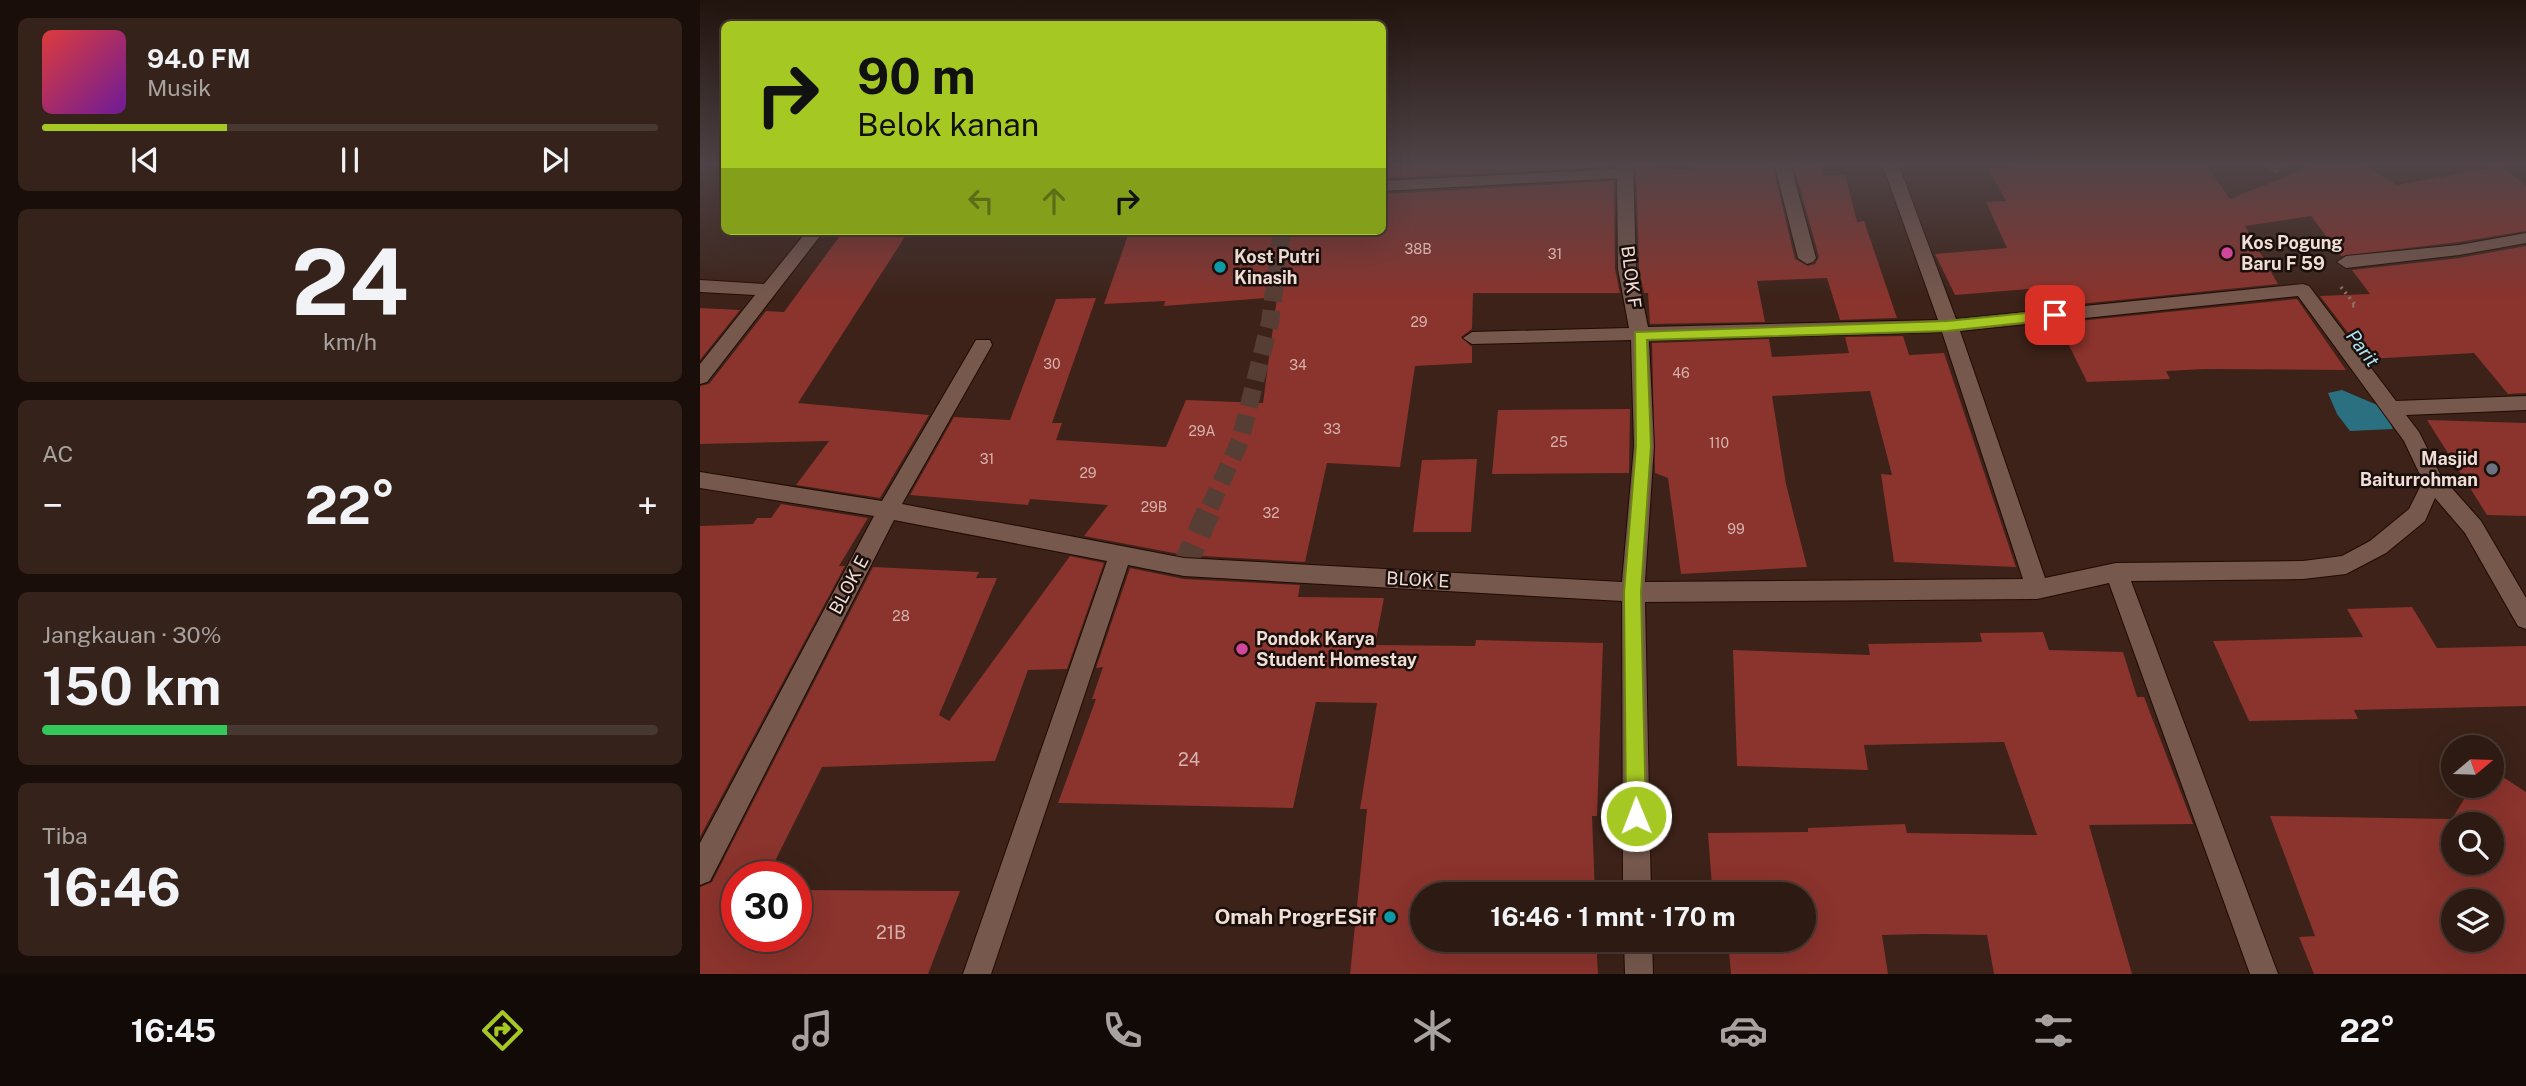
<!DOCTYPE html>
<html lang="id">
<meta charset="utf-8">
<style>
body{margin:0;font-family:"Public Sans",sans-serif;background:#35231b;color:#f1f3f6;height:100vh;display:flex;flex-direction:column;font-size:26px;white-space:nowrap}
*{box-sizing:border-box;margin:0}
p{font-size:23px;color:#a7a19f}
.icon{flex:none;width:38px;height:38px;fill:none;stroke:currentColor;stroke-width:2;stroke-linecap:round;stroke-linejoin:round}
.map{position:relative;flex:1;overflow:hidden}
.drawer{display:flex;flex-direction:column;gap:18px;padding:18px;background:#190e0a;width:700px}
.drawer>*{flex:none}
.banner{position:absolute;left:21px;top:21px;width:665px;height:214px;border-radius:10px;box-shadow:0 7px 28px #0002,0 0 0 2px #483832;background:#a6c822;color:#111;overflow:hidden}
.needle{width:46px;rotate:71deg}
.controls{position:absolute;left:1741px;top:735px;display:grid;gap:14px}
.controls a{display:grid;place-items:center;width:63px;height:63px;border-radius:50%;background:#2d1a12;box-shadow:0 7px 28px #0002,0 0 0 2px #483832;font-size:35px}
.speed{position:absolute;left:21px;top:861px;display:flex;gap:14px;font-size:35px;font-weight:700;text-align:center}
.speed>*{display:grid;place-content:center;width:91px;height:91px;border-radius:50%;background:#2d1a12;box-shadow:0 7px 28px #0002,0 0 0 2px #483832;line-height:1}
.speed .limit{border:10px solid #d22;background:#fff;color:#111}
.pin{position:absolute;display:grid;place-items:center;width:60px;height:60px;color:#fff;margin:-30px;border-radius:14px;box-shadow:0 4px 10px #0006}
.me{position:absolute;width:77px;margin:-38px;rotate:359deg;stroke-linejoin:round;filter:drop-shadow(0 0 5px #0008)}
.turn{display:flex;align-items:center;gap:24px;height:147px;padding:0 21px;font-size:32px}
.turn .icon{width:91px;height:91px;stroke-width:2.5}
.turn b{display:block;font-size:49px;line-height:60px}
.lanes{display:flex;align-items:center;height:66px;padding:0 21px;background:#0003;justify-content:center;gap:35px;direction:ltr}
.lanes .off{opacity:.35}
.big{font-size:52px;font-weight:700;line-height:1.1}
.drawer .widget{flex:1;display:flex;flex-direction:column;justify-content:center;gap:10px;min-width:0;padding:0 24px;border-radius:10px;background:#35231b}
.drawer .dial{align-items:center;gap:0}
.dial b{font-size:91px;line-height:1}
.song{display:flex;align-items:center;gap:21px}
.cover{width:84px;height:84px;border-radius:10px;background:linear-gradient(135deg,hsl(0 70% 55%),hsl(280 70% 35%))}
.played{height:7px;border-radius:4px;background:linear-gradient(90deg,#a6c822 30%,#483832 30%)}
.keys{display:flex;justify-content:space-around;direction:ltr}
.heat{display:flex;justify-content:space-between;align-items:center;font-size:38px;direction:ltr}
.charge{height:10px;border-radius:5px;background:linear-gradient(90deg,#34c759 30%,#483832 0)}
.trip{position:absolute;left:710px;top:882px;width:406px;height:70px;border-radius:35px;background:#2d1a12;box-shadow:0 7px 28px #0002,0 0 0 2px #483832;font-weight:700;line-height:70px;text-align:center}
.dock{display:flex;height:112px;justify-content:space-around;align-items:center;background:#120a07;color:#a7a19f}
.dock .icon{width:49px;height:49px}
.dock .on{color:#a6c822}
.dock b{font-size:32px;color:#f1f3f6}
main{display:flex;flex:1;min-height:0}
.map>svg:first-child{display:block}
.water{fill:#2b7081}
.building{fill:#8b332d;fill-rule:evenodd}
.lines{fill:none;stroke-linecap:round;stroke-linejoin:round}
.minor-tunnel-far1{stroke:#573e34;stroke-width:18;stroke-dasharray:18 9;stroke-linecap:butt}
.minor-tunnel{stroke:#573e34;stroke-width:24;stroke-dasharray:24 12;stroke-linecap:butt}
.minor-casing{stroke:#220b03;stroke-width:2}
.path{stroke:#8b746c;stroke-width:3.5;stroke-dasharray:2 4.5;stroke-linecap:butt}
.minor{fill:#76584d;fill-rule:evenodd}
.route{fill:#a6c822;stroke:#6c8216;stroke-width:2}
.hotel-dot{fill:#d1479c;stroke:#1b0f0b;stroke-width:2.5}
.culture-dot{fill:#0f9aa8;stroke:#1b0f0b;stroke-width:2.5}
.worship-dot{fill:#6b7280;stroke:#1b0f0b;stroke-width:2.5}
.labels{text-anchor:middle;stroke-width:5;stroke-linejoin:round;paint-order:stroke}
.number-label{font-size:14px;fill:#d6b2ac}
.poi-label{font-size:18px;font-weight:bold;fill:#efddd6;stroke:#1b0f0b;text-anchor:start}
.street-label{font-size:18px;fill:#efddd6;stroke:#1b0f0b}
.near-number-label{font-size:18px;fill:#d6b2ac}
.water-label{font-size:19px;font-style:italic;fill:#ace3f3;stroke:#1b0f0b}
.near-poi-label{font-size:21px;font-weight:bold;fill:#efddd6;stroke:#1b0f0b;text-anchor:end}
</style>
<main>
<section class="drawer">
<div class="widget">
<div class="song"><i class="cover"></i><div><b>94.0 FM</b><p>Musik</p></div></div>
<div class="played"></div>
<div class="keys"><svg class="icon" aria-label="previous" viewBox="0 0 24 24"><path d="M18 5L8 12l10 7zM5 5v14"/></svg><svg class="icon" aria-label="pause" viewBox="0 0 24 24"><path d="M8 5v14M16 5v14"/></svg><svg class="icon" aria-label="next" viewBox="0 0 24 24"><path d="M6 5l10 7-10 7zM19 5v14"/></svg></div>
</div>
<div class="widget dial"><b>24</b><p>km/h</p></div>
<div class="widget"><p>AC</p>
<div class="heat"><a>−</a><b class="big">22°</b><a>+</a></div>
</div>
<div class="widget"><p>Jangkauan · 30%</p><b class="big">150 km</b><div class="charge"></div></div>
<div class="widget"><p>Tiba</p><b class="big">16:46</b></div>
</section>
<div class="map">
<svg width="1826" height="974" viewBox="0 0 1826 974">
<rect width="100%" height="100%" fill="#3c2218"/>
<path class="water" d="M1642 390 1682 407 1693 429 1650 431 1637 414 1628 393Z"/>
<path class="building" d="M682 163H908L914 167 682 178Z
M992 163H1072L1095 259 1108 266 1115 264 1119 257 1093 163H1123V175H1145L1157 222 1164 221 1197 318 1140 320 1127 278 1057 281 1065 322 950 324 948 293H944L939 269 936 166 993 170Z
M1313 163H1505L1530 199 1620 163H1660L1697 185 1800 166 1826 185V231L1759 242 1641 256 1611 216 1545 226 1578 284 1350 307 1341 288 1255 295 1235 254 1307 248 1286 202 1306 201 1289 169 1316 167Z
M914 181 915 269 920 293H773L772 329 761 337 772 347V363L715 366 700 467 627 463 605 562 484 555 384 536 408 505 330 499 328 505 210 495 254 417 310 420 356 299 396 298 352 423H362L356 440 466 447 486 400 563 403 577 297 464 306 465 301 404 304 428 235 682 231V194Z
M208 232 98 403 229 415 180 498 96 485 129 441 0 444V386L9 384 66 311 84 312 142 233Z
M1826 246V393L1808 394 1774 353 1668 359 1620 296 1670 294 1652 270 1759 258Z
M1597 299 1646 370 1506 369 1466 371 1470 379 1387 382 1358 323Z
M0 308 40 310 0 360Z
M1203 336 1209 355 1244 353 1316 567 1194 562 1181 474 1192 475 1170 391 1072 396 1086 484 1107 567 981 574 968 478 955 473 952 343 1069 339 1072 357 1149 353 1145 337Z
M930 409 929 473 792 474 798 410Z
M1727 420 1826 423V516L1787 515Z
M777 459 771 532H713L722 460Z
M81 504 168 518 139 566H145L0 837V526L53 524 57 518H71Z
M370 556 404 563 367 669 328 670 295 761 122 767 67 877H37V936H96V890L260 891 228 974H0V887L12 882 173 567 279 572 276 578H297L239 715 249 721Z
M430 568 484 579 600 585 598 597 684 598 675 645 775 646 776 640 903 643 897 816H892L895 894H723V940H896L898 974H650L667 809H660L677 703 616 702 593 808 358 803 396 699H392L403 667 396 668Z
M1712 607 1737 648 1826 646V706L1654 710 1658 719 1549 721 1513 641 1663 637 1647 609Z
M1343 632 1349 650 1423 652 1437 697H1444L1493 824 1389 825 1432 974H1294L1287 935 1225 934 1182 935 1188 974H1031L1028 940H1104V894H1025L1024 886H1012L1008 833 1108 832V828L1205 824 1207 833 1337 835 1304 742 1164 745 1168 770 1037 766 1033 650 1170 655 1168 644 1282 642 1280 633Z
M1792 770 1826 792V974H1614L1599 937 1615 936 1570 816 1752 819 1772 786H1792ZM1754 824H1792V863H1754ZM1754 901H1792V940H1754Z"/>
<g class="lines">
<path class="minor-tunnel-far1" d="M510 507 540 441 570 322 582 231"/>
<path class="minor-tunnel" d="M484 567 511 506"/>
<g class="minor-casing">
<path id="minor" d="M917 163H933L936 269 948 327 1238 320 1182 163H1198L1256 319 1603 284 1609 286 1696 401 1826 396V410L1706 415 1719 432 1741 476 1781 521 1826 598V629L1818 626 1765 533 1735 498 1725 521 1686 553 1646 574 1603 579 1431 581 1578 974H1550L1409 583 1337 599 945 602 951 894H923L922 601 484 576 428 565 291 974H263L407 561 194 520 10 881 0 885V843L174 516 0 488V472L182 501 276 340H290L292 345 202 504 484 558 922 582 934 446 931 340 772 344 763 338 772 332 929 328 918 269 917 178 682 191V181L917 169ZM1598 296 1704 441 1723 481 1709 509 1670 541 1642 556 1603 561 1416 563 1345 578 1260 331ZM1242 332 1323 579 945 582 954 446 949 340Z
M1074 163H1090L1116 258 1113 262 1107 264 1098 258Z
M1573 163H1590L1576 174 1568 169Z
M107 231H124L7 382 0 384V364L55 295 0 292V280L64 284Z
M1826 233V243L1759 255 1646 268 1637 262 1646 256 1759 245Z
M924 940H952L953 974H925Z"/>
</g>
<path class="path" d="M1641 287 1656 306H1650"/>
<use href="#minor" class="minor"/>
</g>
<linearGradient id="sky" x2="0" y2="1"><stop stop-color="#21130d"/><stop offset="0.55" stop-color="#504448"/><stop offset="1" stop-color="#504448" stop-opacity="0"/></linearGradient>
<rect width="1826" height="299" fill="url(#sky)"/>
<path class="route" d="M1355 310 1362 315 1360 319 1247 331 947 340 951 446 941 592 946 816 943 823 936 826 929 823 926 816 924 592 936 446 935 332 1247 321Z"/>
<g class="hotel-dot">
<circle cx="1527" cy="253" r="7"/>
<circle cx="542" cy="649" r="7"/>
</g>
<g class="culture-dot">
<circle cx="520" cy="267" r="7"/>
<circle cx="690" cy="917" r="7"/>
</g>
<circle class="worship-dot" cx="1792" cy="469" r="7"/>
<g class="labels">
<g class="number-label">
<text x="718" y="254">38B</text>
<text x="855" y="259">31</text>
<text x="719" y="327">29</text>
<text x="352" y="369">30</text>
<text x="598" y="370">34</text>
<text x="981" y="378">46</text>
<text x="632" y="434">33</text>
<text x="502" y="436">29A</text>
<text x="859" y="447">25</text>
<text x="1019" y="448">110</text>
<text x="287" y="464">31</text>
<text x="388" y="478">29</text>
<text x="454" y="512">29B</text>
<text x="571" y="518">32</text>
<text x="1036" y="534">99</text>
<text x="201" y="621">28</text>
</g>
<g class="poi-label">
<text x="1541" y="249">Kos Pogung<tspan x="1541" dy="21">Baru F 59</tspan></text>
<text x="534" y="263">Kost Putri<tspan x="534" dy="21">Kinasih</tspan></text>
<text x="1778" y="465" text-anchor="end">Masjid<tspan x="1778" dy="21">Baiturrohman</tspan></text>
<text x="556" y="645">Pondok Karya<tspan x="556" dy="21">Student Homestay</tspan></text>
</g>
<g class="street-label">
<text transform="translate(931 277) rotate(83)" y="6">BLOK F</text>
<text transform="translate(718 580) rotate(3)" y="6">BLOK E</text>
<text transform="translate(149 585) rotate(-62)" y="6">BLOK E</text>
</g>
<g class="near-number-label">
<text x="489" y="766">24</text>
<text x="191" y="939">21B</text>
</g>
<g class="water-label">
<text transform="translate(1663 348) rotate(53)" y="7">Parit</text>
</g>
<g class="near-poi-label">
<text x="676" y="924">Omah ProgrESif</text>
</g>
</g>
</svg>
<div class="controls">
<a><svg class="needle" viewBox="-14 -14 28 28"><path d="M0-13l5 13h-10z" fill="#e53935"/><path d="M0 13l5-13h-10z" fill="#a7a19f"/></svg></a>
<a><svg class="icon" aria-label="search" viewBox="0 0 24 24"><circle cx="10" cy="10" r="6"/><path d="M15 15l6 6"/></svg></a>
<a><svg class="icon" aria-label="layers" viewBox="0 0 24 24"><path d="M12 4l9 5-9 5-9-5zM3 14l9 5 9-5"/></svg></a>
</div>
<div class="speed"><div class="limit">30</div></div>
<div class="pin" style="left:1355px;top:315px;background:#d93025"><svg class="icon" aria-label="arrive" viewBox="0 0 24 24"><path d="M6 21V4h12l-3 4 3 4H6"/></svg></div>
<svg class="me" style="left:936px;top:816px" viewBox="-20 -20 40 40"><circle r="17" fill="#a6c822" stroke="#fff" stroke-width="3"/><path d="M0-11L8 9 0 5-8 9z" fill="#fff"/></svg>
<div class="trip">16:46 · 1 mnt · 170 m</div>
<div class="banner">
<div class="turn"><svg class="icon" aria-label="right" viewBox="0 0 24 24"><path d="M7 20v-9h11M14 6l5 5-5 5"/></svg><div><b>90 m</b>Belok kanan</div></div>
<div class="lanes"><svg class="icon off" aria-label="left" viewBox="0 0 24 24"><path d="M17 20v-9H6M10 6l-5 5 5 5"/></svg><svg class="icon off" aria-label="ahead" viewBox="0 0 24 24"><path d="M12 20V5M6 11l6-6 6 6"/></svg><svg class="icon" aria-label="right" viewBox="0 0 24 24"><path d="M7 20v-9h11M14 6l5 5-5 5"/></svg></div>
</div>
</div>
</main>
<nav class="dock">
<b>16:45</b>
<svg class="icon on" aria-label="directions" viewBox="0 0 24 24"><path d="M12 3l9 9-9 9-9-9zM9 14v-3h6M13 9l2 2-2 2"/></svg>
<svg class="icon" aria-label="music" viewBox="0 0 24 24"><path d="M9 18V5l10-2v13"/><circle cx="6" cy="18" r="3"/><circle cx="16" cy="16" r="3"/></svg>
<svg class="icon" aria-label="phone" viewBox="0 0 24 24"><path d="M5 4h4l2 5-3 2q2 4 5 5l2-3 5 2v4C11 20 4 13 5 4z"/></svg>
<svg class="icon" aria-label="climate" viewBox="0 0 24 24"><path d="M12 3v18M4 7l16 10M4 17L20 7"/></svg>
<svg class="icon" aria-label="car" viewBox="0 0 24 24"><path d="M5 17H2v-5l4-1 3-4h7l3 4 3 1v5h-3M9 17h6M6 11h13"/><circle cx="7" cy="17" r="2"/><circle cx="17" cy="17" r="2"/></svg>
<svg class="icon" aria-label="filters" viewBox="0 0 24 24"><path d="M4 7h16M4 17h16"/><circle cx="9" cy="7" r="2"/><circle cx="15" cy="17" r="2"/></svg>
<b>22°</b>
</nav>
